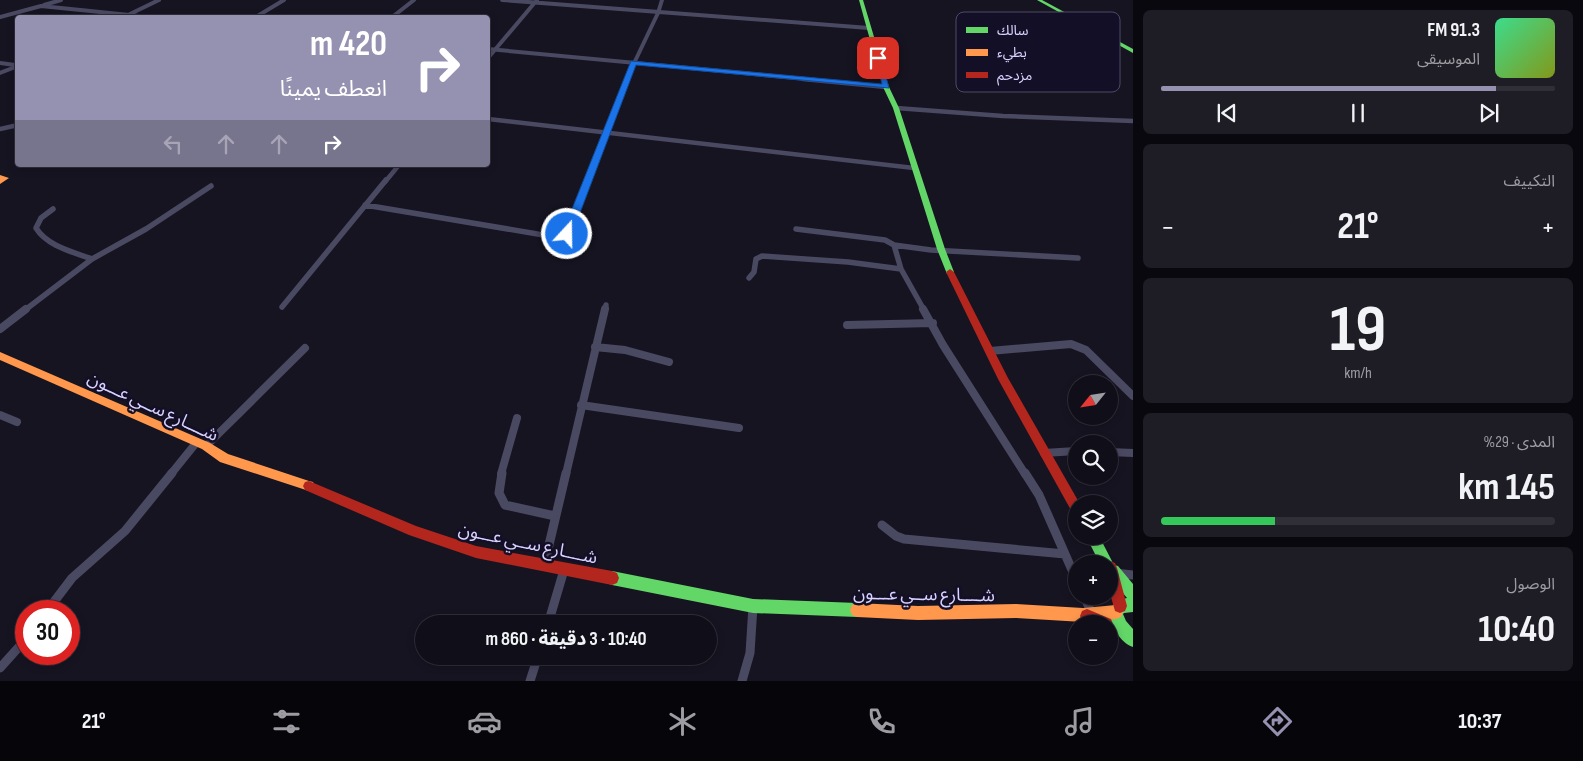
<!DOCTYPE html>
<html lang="ar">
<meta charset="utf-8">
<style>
body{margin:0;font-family:"Sofia Sans Condensed","Noto Sans Arabic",sans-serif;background:#1e1d26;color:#f1f3f6;direction:rtl;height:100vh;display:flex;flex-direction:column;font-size:19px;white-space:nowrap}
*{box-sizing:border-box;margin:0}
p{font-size:16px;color:#9c9ca2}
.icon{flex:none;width:28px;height:28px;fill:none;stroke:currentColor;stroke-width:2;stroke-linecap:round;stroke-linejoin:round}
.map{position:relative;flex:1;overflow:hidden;direction:ltr}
.drawer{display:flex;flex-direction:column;gap:10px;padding:10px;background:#09080e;width:450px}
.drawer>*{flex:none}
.hud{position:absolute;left:15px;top:15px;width:475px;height:152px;border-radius:5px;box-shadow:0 2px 8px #0003,0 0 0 1px #302f38;direction:rtl;background:#9591b1;color:#fff;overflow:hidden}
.needle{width:32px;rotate:240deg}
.tools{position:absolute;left:1068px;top:375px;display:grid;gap:10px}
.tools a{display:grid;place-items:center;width:50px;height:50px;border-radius:50%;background:#100f19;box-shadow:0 2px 8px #0003,0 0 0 1px #302f38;font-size:25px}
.speed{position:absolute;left:15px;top:600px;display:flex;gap:10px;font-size:25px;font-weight:700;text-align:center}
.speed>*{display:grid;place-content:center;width:65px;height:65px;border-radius:50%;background:#100f19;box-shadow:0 2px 8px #0003,0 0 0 1px #302f38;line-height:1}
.speed .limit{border:8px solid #d22;background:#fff;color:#111}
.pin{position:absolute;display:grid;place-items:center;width:42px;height:42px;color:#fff;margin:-21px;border-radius:10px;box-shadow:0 2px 8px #0006}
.me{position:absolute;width:55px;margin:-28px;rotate:21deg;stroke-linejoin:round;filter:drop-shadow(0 0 4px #0008)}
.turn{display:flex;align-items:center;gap:18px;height:105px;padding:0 20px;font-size:22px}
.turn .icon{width:65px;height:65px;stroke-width:2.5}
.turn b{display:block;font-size:35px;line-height:42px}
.lanes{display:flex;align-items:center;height:48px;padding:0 20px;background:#0003;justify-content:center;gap:25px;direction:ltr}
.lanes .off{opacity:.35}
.big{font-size:38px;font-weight:700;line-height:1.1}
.drawer .widget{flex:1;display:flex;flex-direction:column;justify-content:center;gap:8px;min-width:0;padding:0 18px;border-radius:8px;background:#1e1d26}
.drawer .dial{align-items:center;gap:0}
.dial b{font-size:65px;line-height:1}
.song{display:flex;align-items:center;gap:15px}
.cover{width:60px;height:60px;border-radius:8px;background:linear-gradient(135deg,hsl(150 70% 55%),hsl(70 70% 35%))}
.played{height:5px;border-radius:2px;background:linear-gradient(90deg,#9591b1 85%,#302f38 85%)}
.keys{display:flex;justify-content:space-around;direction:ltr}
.heat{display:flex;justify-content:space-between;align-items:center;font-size:28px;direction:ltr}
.charge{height:8px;border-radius:4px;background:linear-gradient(90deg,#34c759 29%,#302f38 0)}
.trip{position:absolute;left:415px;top:615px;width:302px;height:50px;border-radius:25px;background:#100f19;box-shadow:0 2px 8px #0003,0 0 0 1px #302f38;font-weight:700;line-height:50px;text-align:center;direction:rtl}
.dock{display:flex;height:80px;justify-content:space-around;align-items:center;background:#06060a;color:#9c9ca2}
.dock .icon{width:35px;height:35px}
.dock .active{color:#9591b1}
.dock b{font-size:22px;color:#f1f3f6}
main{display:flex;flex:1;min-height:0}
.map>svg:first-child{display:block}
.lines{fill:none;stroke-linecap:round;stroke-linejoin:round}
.street-far4{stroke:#4a4962;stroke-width:4}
.street-far3{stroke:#4a4962;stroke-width:4.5}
.street-far2{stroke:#4a4962;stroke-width:5.5}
.street-far1{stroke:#4a4962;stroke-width:8}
.street{stroke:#4a4962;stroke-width:9}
.fast{fill:#63d668;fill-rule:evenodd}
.slow{fill:#ff974d;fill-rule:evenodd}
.jam{fill:#b3261e;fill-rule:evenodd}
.route{fill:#1a73e8;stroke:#114b97}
.labels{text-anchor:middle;stroke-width:5;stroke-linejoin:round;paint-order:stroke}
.near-street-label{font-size:18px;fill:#d9d4ff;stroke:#130f26}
.key{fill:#130f26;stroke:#4e4a67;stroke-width:1}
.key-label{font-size:14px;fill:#d9d4ff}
</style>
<main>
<section class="drawer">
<div class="widget">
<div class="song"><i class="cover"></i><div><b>91.3 FM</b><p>الموسيقى</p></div></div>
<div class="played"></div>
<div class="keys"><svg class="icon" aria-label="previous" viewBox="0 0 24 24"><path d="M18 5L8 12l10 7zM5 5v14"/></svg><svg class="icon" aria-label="pause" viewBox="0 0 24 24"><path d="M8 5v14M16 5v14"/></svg><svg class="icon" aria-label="next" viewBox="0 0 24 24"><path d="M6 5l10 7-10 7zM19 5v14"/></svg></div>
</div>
<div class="widget"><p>التكييف</p>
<div class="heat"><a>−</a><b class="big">21°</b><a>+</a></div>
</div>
<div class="widget dial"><b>19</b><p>km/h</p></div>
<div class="widget"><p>المدى · 29%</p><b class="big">145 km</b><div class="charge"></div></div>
<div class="widget"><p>الوصول</p><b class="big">10:40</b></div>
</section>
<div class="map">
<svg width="1133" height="681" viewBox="0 0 1133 681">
<rect width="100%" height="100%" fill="#161421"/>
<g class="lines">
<path class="street-far4" d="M502 0 869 28
M44 5 61 0
M130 14 159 0
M0 17 41 6 159 18
M254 18 284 0
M391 18 414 0
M488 49 816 80
M488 58 537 0
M0 63 15 65
M0 73 18 66
M626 80 658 13 662 0"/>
<path class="street-far3" d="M803 79 886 87
M896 108 1003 116 1133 121
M488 119 914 168
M0 129 18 125
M385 182 399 165
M587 182 627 79"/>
<path class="street-far2" d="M365 205 561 238 567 234 588 180
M53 209 41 218 36 228C47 246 73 252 92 259
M796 229 885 240 894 245
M749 278 754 272 756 259 762 256 848 262 901 269
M282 307 386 180
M25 310 92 259 146 229 211 186
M605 310 606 305
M924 310 901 269 894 245 931 250 1078 258"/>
<path class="street-far1" d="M923 309 943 345 1025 474
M847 325 933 323
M0 329 26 309
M595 347 625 350 669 362
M990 351 1071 344 1086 350 1133 396
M581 405 739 428
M0 415 17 422
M206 446 305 348
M1109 452 1133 453
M1044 453 1076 451
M171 474 196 443
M501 474 517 418
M566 474 605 309"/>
<path class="street" d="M502 473 499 493 505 505 555 516
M1025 473 1039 495 1076 579
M882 525 896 536 904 539 1065 554
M544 566 566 473
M1115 573 1133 575
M1084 596 1092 614
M47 611 72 578 125 531 172 473
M548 624 564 570
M0 668 26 639
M530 681 538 656
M742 681 750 653 753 606"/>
<path class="fast" d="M859 0H863L889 87 899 108 945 249 954 272 953 274H947L937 249 893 108 883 87Z
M1037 0H1042L1133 49V53Z
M1086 536H1099L1114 565 1118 566 1133 584V612L1124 613 1123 614 1126 621 1133 629V647C1119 642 1113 627 1109 614L1115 601 1127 598 1109 576V564H1100Z
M612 571 753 599 857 603 862 605 864 610 862 615 857 617 753 613 612 585 607 583 605 578 607 573Z"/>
<path class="slow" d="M0 175 9 178 0 184Z
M0 352 210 443 228 454 309 481 313 482 315 486 313 490 309 491 220 462 202 449 0 360Z
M857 603 918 606 1016 604 1083 608 1116 605 1121 607 1123 612 1121 617 1116 619 1083 622 1016 618 918 620 857 617 852 615 850 610 852 605Z"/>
<path class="jam" d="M950 269 954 272 1008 378 1080 504H1076V514L1072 512 998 379 946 272Z
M309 481 416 526 476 546 612 571 617 573 619 578 617 583 612 585 476 558 409 535 305 490 303 486 305 482Z
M1110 561 1115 563 1117 568 1127 606 1125 611 1120 613 1115 611 1109 590V564H1105Z
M1087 609 1111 619 1113 624 1111 629 1109 630V624H1088L1082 621 1080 616 1082 611Z"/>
</g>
<path class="route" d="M875 56 881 58 889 88 636 65 572 234 567 237 562 234 631 61 882 84Z"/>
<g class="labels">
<g class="near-street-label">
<text transform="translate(153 406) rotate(25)" y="6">شــــارع ســي عـــون</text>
<text transform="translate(528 543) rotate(12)" y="6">شــــارع ســي عـــون</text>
<text transform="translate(924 594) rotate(1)" y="6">شــــارع ســي عـــون</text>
</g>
</g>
<rect x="956" y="12" width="164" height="80" rx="8" class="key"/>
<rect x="966" y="27" width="22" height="6" fill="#63d668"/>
<rect x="966" y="49" width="22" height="7" fill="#ff974d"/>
<rect x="966" y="72" width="22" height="6" fill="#b3261e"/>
<g class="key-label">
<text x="997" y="35">سالك</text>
<text x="997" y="57">بطيء</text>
<text x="997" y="80">مزدحم</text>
</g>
</svg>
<div class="tools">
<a><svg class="needle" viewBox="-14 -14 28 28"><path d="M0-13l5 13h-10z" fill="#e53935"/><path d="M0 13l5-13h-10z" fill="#9c9ca2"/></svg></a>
<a><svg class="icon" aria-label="search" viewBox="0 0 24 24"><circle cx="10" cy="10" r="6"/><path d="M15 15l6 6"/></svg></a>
<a><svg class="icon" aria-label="layers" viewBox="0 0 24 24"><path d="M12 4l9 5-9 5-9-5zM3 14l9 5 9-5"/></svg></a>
<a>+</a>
<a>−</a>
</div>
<div class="speed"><div class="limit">30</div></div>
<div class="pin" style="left:878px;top:58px;background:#d93025"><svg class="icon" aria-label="arrive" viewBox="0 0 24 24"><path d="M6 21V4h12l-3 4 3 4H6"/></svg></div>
<svg class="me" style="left:567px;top:234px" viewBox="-20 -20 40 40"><circle r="17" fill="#1a73e8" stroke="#fff" stroke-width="3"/><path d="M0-11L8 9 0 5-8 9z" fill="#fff"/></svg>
<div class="trip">10:40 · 3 دقيقة · 860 m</div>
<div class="hud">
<div class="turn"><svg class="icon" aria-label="right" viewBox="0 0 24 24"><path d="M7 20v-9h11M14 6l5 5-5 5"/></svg><div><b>420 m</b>انعطف يمينًا</div></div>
<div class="lanes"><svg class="icon off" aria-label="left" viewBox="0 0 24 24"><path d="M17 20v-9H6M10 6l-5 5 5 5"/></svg><svg class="icon off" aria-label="ahead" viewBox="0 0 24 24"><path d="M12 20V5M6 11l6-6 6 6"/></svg><svg class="icon off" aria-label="ahead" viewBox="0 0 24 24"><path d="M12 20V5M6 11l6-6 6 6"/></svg><svg class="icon" aria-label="right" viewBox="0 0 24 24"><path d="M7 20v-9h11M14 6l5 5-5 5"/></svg></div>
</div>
</div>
</main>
<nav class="dock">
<b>10:37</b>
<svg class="icon active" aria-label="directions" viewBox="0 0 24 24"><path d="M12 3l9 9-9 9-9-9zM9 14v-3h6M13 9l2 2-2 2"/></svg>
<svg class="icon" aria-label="music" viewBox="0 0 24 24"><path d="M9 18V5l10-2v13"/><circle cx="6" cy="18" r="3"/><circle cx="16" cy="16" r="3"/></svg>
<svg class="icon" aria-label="phone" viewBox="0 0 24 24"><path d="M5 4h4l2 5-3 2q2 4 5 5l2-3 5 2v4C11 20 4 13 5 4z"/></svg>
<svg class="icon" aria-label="climate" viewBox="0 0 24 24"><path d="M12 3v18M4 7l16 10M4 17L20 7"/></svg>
<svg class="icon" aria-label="car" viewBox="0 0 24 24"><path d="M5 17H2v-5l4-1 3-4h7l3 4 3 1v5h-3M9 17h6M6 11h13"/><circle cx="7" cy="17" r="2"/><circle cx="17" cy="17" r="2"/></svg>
<svg class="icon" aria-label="filters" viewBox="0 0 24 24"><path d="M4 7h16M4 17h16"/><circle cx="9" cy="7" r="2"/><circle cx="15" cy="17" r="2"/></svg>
<b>21°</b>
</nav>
